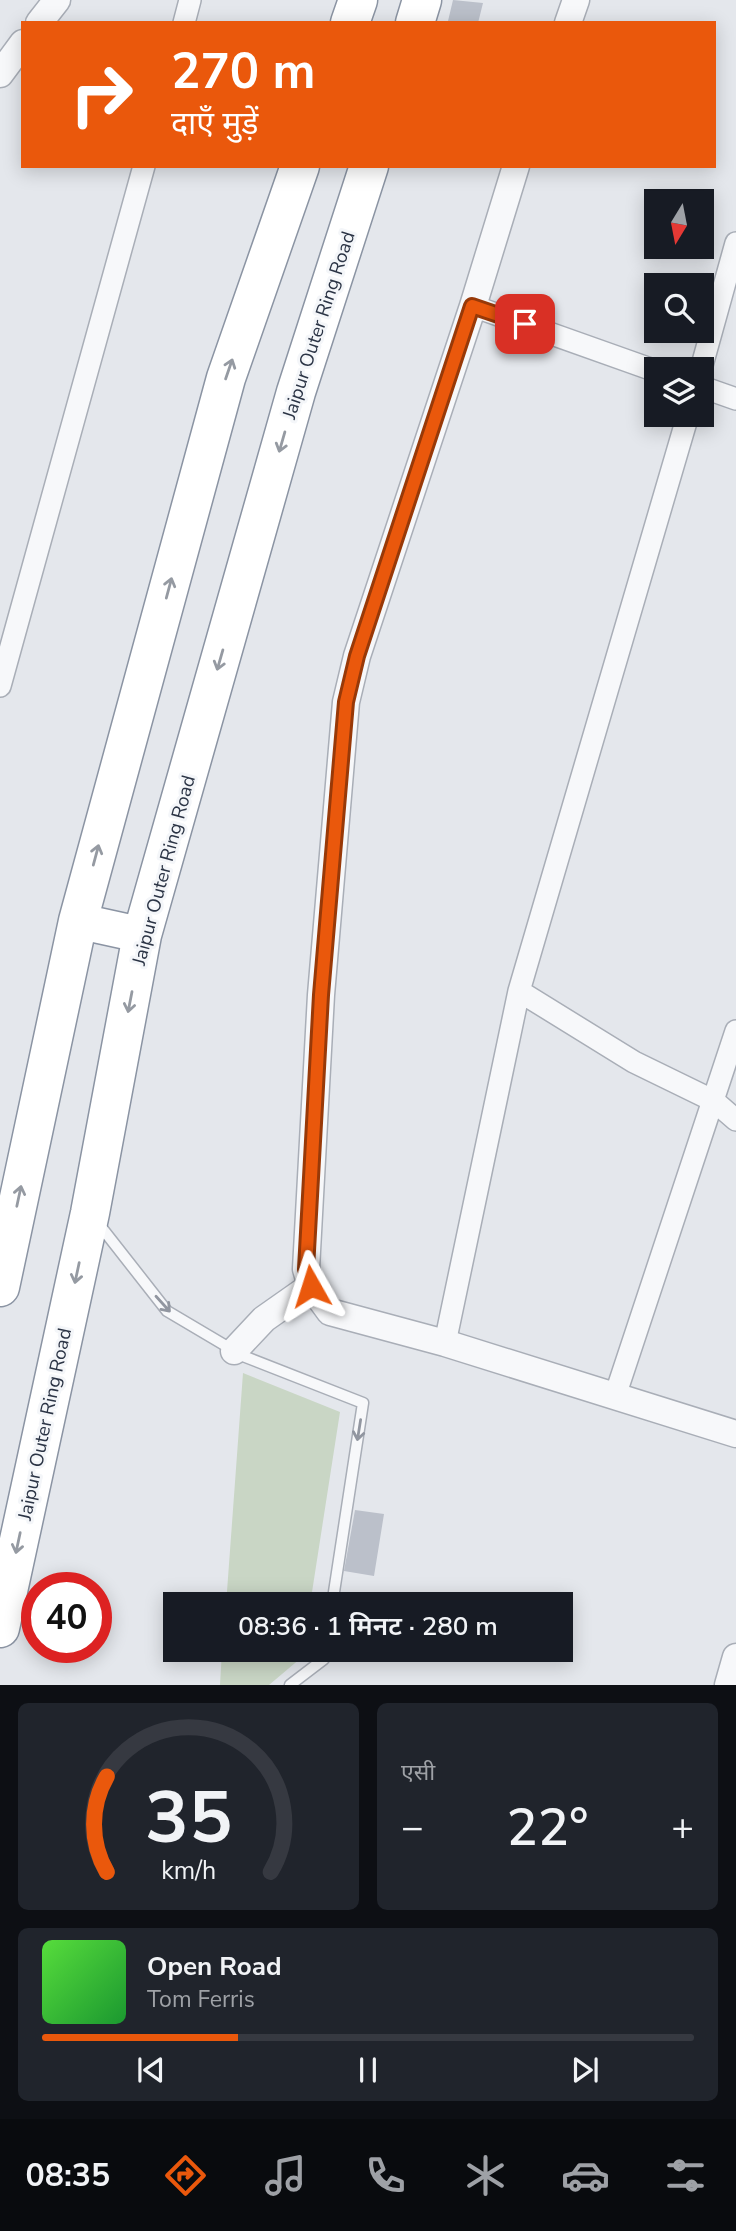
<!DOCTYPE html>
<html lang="hi">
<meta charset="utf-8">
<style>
body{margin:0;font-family:"Nunito Sans","Noto Sans Devanagari",sans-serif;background:#20242c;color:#f1f3f6;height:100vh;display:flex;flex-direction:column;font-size:26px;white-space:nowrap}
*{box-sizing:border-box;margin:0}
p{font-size:23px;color:#9ea1a6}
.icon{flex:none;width:38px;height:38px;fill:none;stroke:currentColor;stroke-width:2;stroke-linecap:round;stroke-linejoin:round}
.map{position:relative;height:1685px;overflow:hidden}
.side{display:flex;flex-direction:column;gap:18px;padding:18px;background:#0d0f14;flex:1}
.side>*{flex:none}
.banner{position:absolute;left:21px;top:21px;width:695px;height:147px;border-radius:0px;box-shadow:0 4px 18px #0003;background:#ea580c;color:#fff;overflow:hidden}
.needle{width:46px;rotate:190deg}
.fabs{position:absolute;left:644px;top:189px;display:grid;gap:14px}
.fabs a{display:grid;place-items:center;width:70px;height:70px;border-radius:0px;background:#171b24;box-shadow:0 4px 18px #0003;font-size:35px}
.speed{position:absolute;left:21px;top:1572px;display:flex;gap:14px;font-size:35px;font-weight:700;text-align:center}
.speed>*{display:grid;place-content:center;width:91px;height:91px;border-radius:50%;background:#171b24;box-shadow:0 4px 18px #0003;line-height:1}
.speed .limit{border:10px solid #d22;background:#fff;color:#111}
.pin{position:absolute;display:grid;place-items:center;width:60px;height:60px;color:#fff;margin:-30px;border-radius:14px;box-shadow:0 4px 10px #0006}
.me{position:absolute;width:77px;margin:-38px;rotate:354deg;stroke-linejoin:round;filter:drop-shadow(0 0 5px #0008)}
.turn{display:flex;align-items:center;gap:24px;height:147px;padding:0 35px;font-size:32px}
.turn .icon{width:91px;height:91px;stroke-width:2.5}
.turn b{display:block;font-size:49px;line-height:60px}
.big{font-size:52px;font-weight:600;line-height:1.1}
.side .tile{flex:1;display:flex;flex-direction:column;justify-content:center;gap:10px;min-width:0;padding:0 24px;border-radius:10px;background:#20242c}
.side .dial{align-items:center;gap:0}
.dial svg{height:182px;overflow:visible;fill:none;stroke:#363941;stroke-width:7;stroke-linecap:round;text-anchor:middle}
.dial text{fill:#f1f3f6;stroke:none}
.song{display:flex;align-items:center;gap:21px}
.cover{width:84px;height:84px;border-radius:10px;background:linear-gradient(135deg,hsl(110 70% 55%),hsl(130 70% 35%))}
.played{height:7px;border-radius:4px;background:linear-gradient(90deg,#ea580c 30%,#363941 30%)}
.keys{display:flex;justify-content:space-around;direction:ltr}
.heat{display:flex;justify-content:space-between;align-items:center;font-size:38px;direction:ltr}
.side .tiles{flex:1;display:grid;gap:18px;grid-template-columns:1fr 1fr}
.tile:last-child{grid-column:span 2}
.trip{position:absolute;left:163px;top:1592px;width:410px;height:70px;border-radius:0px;background:#171b24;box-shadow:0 4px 18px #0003;font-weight:600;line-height:70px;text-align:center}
.tab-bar{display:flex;height:112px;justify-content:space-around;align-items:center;background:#090b0e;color:#9ea1a6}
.tab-bar .icon{width:49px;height:49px}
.tab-bar .current{color:#ea580c}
.tab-bar b{font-size:32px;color:#f1f3f6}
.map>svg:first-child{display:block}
.green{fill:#c9d6c5}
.building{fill:#bbc0ca}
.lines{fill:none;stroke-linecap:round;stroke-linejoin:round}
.service-casing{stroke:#a9aeb7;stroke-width:13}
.minor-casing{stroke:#a9aeb7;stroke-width:24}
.tertiary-casing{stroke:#a9aeb7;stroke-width:29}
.trunk-casing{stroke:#8b94a3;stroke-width:38}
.motorway-casing{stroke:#8b94a3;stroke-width:41}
.service{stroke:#f7f8fa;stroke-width:10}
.minor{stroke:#f7f8fa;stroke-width:21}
.tertiary{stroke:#f7f8fa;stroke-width:26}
.trunk{stroke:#fff;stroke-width:35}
.motorway{stroke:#fff;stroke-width:38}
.oneway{stroke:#959aa2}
.oneway2{stroke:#9196a0}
.route-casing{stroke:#983908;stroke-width:18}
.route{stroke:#ea580c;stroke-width:12}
.labels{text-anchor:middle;stroke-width:6;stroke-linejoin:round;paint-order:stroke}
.street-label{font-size:19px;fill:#2b3445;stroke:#f4f6f9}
</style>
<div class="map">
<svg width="736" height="1685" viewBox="0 0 736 1685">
<rect width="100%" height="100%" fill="#e4e7ec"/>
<path class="green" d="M243 1373 340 1412 310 1605H226Z
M222 1650H302L301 1658 269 1685H220Z"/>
<path class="building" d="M453 0 483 3 478 23 448 21Z
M355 1510 384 1514 374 1576 344 1571Z"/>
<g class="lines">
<g class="service-casing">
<path id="service" d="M98 1223 167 1311 243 1356 363 1403 332 1605
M290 1685 324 1659 325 1650"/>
</g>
<g class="minor-casing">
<path id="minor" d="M184 23 190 0
M473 306 656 371
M701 369 736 243
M702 387 736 399
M0 686 144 166
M519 991 634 1062 714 1101 736 1120
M445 1343 519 991 688 415
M615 1396 736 1031"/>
</g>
<g class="tertiary-casing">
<path id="tertiary" d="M39 23 57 0
M568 23 576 0
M0 74 23 43
M516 166 473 306 357 656 346 702 321 995 306 1269 311 1286 330 1312 445 1343 736 1434
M234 1351 264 1319 311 1286
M728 1685 736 1657"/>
</g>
<g class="trunk-casing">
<path id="trunk" d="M78 921 142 935"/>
</g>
<g class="motorway-casing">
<path id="motorway" d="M350 23 358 0
M415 23 422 0
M0 1287 78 921 226 378 300 166
M0 1628 90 1213 142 935 296 392 369 166"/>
</g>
<use href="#service" class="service"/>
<use href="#minor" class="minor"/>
<use href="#tertiary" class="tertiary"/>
<use href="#trunk" class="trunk"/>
<use href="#motorway" class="motorway"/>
</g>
<defs><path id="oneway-shaft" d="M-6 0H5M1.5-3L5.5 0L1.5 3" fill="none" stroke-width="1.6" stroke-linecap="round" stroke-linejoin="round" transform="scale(1.75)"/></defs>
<g class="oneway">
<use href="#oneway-shaft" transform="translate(229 369) rotate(-71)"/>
<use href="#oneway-shaft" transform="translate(282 442) rotate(106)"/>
<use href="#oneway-shaft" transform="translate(169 588) rotate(-75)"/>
<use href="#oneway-shaft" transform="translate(220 660) rotate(106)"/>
<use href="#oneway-shaft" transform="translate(96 855) rotate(-75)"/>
<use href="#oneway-shaft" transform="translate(130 1002) rotate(101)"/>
<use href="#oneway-shaft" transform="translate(19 1196) rotate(-78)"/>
<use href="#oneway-shaft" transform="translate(77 1273) rotate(102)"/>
<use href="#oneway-shaft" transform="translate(18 1543) rotate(102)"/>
</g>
<g class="oneway2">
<use href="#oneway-shaft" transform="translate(163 1304) rotate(48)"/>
<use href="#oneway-shaft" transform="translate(359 1430) rotate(99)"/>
</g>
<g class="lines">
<g class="route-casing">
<path id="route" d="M311 1286 306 1269 321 995 346 702 357 656 472 306 525 324"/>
</g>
<use href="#route" class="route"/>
</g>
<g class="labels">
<g class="street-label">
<text transform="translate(318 325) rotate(-72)" y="7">Jaipur Outer Ring Road</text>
<text transform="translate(163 870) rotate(-75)" y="7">Jaipur Outer Ring Road</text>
<text transform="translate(44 1424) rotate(-78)" y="7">Jaipur Outer Ring Road</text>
</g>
</g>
</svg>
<div class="fabs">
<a><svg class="needle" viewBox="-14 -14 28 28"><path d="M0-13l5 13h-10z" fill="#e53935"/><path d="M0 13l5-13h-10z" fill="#9ea1a6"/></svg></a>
<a><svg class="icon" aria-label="search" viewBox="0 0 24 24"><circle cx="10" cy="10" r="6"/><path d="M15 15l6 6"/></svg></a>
<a><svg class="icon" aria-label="layers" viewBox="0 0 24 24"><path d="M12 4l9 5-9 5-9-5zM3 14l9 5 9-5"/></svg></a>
</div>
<div class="speed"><div class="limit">40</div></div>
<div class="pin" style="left:525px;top:324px;background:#d93025"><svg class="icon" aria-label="arrive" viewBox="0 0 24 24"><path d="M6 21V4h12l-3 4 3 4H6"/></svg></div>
<svg class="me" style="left:311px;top:1286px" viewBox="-20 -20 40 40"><path d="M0-17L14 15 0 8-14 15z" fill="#ea580c" stroke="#fff" stroke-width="4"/></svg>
<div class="trip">08:36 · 1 मिनट · 280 m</div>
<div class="banner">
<div class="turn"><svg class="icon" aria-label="right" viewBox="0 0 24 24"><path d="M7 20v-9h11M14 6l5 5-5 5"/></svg><div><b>270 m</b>दाएँ मुड़ें</div></div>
</div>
</div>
<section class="side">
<div class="tiles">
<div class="tile dial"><svg viewBox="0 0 100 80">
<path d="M14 69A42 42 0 1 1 86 69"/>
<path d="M14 69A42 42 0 0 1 14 27" stroke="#ea580c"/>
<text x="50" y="56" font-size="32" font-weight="700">35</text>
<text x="50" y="72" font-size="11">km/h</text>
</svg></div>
<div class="tile"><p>एसी</p>
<div class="heat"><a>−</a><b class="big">22°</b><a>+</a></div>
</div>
<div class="tile">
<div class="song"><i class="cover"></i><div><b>Open Road</b><p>Tom Ferris</p></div></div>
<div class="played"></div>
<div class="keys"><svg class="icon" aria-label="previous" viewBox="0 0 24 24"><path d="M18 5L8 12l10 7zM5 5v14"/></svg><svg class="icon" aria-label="pause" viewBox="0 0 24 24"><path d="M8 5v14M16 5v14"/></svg><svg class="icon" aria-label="next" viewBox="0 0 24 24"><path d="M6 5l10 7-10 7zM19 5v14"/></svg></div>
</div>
</div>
</section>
<nav class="tab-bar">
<b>08:35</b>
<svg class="icon current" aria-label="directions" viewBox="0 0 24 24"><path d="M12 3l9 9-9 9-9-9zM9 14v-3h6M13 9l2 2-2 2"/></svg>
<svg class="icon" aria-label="music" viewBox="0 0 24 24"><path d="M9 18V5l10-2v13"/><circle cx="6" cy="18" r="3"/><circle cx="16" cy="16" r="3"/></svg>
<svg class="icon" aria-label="phone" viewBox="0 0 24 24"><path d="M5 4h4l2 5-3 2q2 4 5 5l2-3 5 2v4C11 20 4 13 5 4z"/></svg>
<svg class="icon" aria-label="climate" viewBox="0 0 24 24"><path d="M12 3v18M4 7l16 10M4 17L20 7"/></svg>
<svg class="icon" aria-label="car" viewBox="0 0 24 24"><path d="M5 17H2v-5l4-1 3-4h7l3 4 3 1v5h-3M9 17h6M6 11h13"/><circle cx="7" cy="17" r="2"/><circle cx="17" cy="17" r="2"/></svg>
<svg class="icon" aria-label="filters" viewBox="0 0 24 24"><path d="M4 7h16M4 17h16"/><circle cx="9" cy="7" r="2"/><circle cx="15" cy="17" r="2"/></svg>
</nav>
